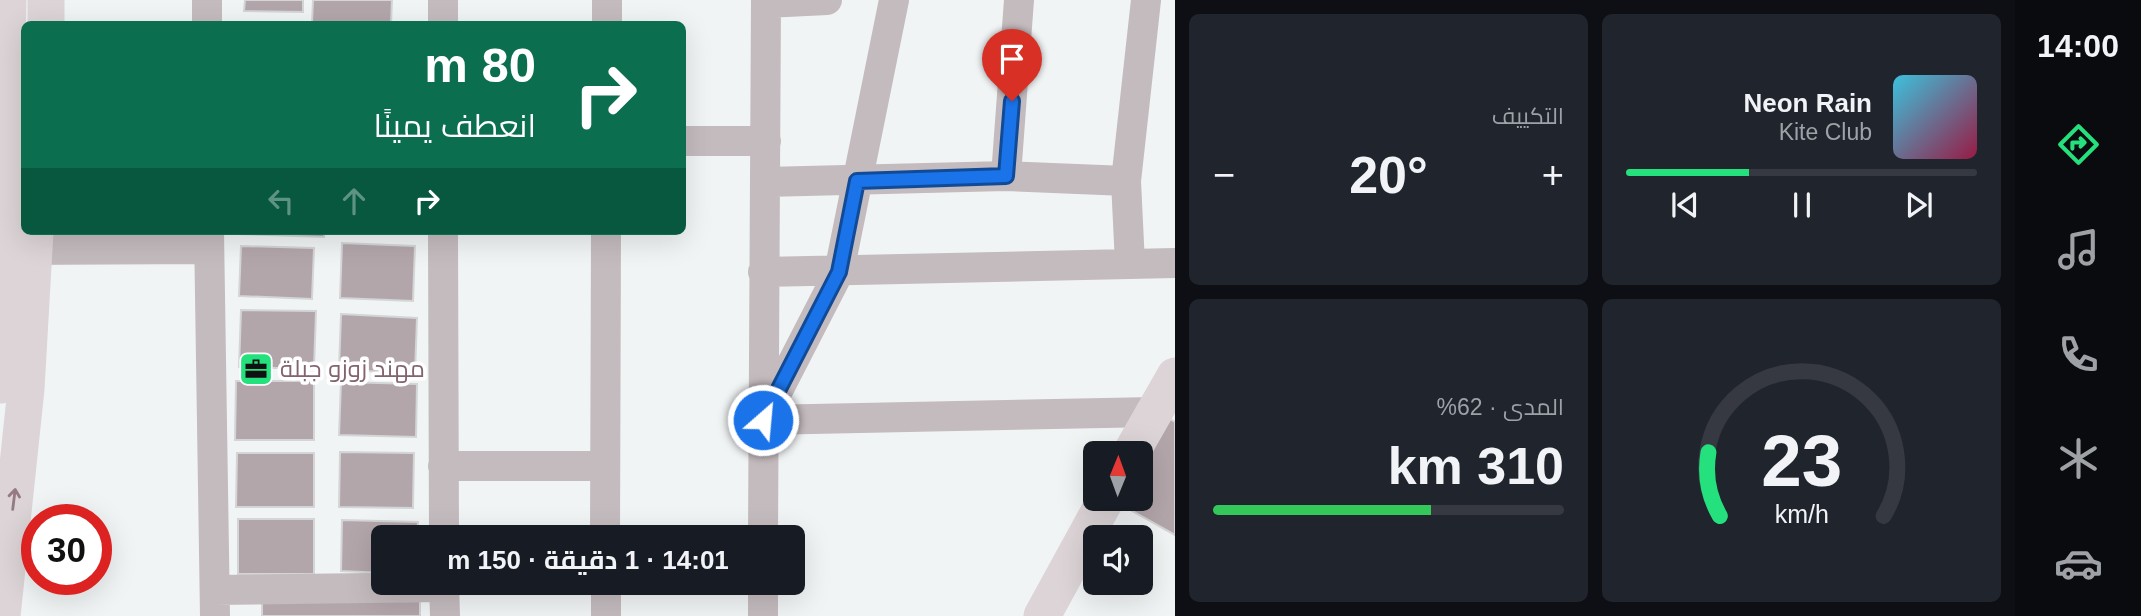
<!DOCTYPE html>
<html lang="ar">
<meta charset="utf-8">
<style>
body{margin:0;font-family:Arial,Cairo,sans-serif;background:#20242c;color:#f1f3f6;direction:rtl;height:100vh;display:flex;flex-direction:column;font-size:26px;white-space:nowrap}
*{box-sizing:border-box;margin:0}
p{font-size:23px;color:#9ea1a6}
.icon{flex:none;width:38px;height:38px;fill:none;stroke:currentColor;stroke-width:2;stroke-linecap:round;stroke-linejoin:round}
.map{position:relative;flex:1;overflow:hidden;direction:ltr}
.side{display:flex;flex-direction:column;gap:14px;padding:14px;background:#0d0f14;width:840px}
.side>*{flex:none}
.banner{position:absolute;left:21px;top:21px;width:665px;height:214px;border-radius:10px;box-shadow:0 7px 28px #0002;direction:rtl;background:#0b6e4f;color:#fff;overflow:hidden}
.needle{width:46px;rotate:1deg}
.fabs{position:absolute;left:1083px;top:441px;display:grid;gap:14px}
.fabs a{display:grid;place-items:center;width:70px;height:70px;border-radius:10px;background:#171b24;box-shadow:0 7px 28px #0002;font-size:35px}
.speed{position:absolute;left:21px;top:504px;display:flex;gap:14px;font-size:35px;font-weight:700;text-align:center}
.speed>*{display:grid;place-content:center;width:91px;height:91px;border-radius:50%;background:#171b24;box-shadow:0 7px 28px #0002;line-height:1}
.speed .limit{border:10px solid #d22;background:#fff;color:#111}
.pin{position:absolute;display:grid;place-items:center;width:60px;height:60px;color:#fff;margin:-72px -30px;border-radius:50% 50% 50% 0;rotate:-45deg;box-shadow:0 0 7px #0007}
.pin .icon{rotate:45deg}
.me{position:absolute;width:77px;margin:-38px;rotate:27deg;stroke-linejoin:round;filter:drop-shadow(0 0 5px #0008)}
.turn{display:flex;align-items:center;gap:24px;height:147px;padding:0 35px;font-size:32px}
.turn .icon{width:91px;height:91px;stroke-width:2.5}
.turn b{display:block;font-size:49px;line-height:60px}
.lanes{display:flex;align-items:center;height:66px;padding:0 35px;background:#0003;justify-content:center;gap:35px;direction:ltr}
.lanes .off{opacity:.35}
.big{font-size:52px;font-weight:700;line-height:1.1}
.side .widget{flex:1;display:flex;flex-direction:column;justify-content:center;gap:10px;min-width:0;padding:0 24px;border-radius:10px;background:#20242c}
.side .dial{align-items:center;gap:0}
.dial svg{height:182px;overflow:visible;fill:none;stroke:#363941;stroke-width:7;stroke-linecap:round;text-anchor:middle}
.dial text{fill:#f1f3f6;stroke:none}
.song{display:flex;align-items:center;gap:21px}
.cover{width:84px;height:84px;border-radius:10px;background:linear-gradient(135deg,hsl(190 70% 55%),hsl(340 70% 35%))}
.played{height:7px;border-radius:4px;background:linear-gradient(90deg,#24e17d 35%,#363941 35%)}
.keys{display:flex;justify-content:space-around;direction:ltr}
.heat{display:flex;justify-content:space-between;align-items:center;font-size:38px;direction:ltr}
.charge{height:10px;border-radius:5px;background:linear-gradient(90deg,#34c759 62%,#363941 0)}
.side .tiles{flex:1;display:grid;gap:14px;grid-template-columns:repeat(2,1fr)}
.trip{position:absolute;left:371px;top:525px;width:434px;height:70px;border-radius:10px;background:#171b24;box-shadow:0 7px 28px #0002;font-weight:700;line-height:70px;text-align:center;direction:rtl}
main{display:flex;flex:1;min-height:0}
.tabs{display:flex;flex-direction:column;width:126px;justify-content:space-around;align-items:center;background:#090b0e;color:#9ea1a6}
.tabs .icon{width:49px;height:49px}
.tabs .active{color:#24e17d}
.tabs b{font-size:32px;color:#f1f3f6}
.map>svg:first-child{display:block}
.building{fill:#b3a6ab;stroke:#d3d5d6;stroke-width:2}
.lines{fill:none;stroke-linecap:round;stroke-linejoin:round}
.minor{stroke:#c4bbbe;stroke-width:30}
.major{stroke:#dcd4d6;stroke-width:37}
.oneway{stroke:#947a82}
.route-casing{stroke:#114b97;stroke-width:18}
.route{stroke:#1a73e8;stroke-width:12}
.labels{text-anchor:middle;stroke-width:7;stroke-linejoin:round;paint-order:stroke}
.poi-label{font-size:24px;fill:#82646d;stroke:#fff;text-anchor:start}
</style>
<main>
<nav class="tabs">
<b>14:00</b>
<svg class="icon active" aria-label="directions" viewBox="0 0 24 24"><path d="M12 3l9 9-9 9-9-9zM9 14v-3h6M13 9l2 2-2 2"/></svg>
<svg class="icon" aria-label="music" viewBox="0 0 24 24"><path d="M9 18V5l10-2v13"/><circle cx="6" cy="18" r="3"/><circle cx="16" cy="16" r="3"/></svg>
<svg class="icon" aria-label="phone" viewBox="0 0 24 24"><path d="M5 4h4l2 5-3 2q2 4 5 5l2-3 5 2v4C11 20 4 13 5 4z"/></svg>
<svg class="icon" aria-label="climate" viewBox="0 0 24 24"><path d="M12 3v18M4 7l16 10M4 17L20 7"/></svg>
<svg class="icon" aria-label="car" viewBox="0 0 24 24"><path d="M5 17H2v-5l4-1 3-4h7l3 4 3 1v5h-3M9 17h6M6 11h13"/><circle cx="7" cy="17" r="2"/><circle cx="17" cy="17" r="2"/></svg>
</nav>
<section class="side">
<div class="tiles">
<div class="widget">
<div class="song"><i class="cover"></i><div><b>Neon Rain</b><p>Kite Club</p></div></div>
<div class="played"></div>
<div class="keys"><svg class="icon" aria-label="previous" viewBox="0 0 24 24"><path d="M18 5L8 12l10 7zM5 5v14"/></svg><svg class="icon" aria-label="pause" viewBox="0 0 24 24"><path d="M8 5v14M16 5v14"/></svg><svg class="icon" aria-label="next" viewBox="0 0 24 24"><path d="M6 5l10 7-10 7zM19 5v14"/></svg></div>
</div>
<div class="widget"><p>التكييف</p>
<div class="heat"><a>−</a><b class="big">20°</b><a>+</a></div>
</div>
<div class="widget dial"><svg viewBox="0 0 100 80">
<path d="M14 69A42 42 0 1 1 86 69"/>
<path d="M14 69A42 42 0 0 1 9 41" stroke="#24e17d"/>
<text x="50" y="56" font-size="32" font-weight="700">23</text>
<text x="50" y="72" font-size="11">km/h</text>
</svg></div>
<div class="widget"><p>المدى · 62%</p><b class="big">310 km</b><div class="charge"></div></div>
</div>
</section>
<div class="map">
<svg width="1175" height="616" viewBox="0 0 1175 616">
<rect width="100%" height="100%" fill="#f1f4f5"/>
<path class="building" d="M245 0H303V12L244 11Z
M313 0H392L391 24H312Z
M239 231H325L324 237 239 234Z
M342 243 415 246 413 301 340 298Z
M241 246 314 248 312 299 239 296Z
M241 310 316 311 314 369 239 367Z
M341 314 417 318 415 373 339 370Z
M236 381H314V440H235Z
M341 382 417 384 416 437 339 435Z
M1160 413 1175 422V535L1111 499H1141V453Z
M340 452 414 453 413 508 339 507Z
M237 453H314V507H236Z
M238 519H314V574H238Z
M342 520 418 522 417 537H383V573L341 571Z
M262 601H420V616H262Z"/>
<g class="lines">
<path class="minor" d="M207 0V24
M894 0 839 272 763 420 1154 412
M766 3 827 0
M443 24V0
M607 24V0
M682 141H766
M1006 176 1019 0
M765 182 1006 176 1126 181
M209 231 215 616
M443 231 444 537
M12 250 209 249
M1130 264 1126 181 1146 0
M763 272 1175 263
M443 466H604
M605 537 606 231
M763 537 766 0
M444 583 445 616
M606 583V616
M215 590 444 587
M763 616V583"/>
<path class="major" d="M46 24V0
M0 385C11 257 5 128 8 0
M1131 453 1175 376
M2 616 26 389 35 231
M1042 616 1106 499"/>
</g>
<defs><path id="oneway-shaft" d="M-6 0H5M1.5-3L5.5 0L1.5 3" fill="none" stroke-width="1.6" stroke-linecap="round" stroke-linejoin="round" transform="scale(1.75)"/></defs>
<use class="oneway" href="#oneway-shaft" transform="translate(14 499) rotate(-83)"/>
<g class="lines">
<g class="route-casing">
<path id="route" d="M763 420 839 272 857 181 1006 176 1012 101"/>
</g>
<use href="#route" class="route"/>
</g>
<defs>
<g id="office-square" transform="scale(1.75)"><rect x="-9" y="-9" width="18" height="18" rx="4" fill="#24e17d" stroke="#fff"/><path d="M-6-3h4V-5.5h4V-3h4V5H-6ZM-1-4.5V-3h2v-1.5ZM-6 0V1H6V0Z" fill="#111"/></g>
</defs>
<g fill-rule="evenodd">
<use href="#office-square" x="256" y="369"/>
</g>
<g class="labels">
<g class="poi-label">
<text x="280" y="377">مهند زوزو جبلة</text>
</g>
</g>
</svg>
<div class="fabs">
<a><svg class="needle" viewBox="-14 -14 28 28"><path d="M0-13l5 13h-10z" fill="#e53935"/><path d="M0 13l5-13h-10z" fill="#9ea1a6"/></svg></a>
<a><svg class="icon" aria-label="sound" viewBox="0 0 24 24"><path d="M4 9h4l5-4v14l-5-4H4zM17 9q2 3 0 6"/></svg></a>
</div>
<div class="speed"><div class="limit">30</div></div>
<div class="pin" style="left:1012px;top:101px;background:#d93025"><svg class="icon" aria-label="arrive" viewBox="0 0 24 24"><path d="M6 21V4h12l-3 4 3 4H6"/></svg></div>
<svg class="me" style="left:763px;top:420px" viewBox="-20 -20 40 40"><circle r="17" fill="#1a73e8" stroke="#fff" stroke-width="3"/><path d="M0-11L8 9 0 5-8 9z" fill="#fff"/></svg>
<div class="trip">14:01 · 1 دقيقة · 150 m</div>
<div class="banner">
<div class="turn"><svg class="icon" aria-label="right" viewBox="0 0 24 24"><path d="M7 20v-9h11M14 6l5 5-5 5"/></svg><div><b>80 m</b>انعطف يمينًا</div></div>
<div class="lanes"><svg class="icon off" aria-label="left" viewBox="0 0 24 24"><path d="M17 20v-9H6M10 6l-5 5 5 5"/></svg><svg class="icon off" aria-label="ahead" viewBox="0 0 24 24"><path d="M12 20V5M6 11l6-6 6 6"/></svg><svg class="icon" aria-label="right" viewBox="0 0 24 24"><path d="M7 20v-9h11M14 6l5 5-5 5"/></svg></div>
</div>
</div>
</main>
